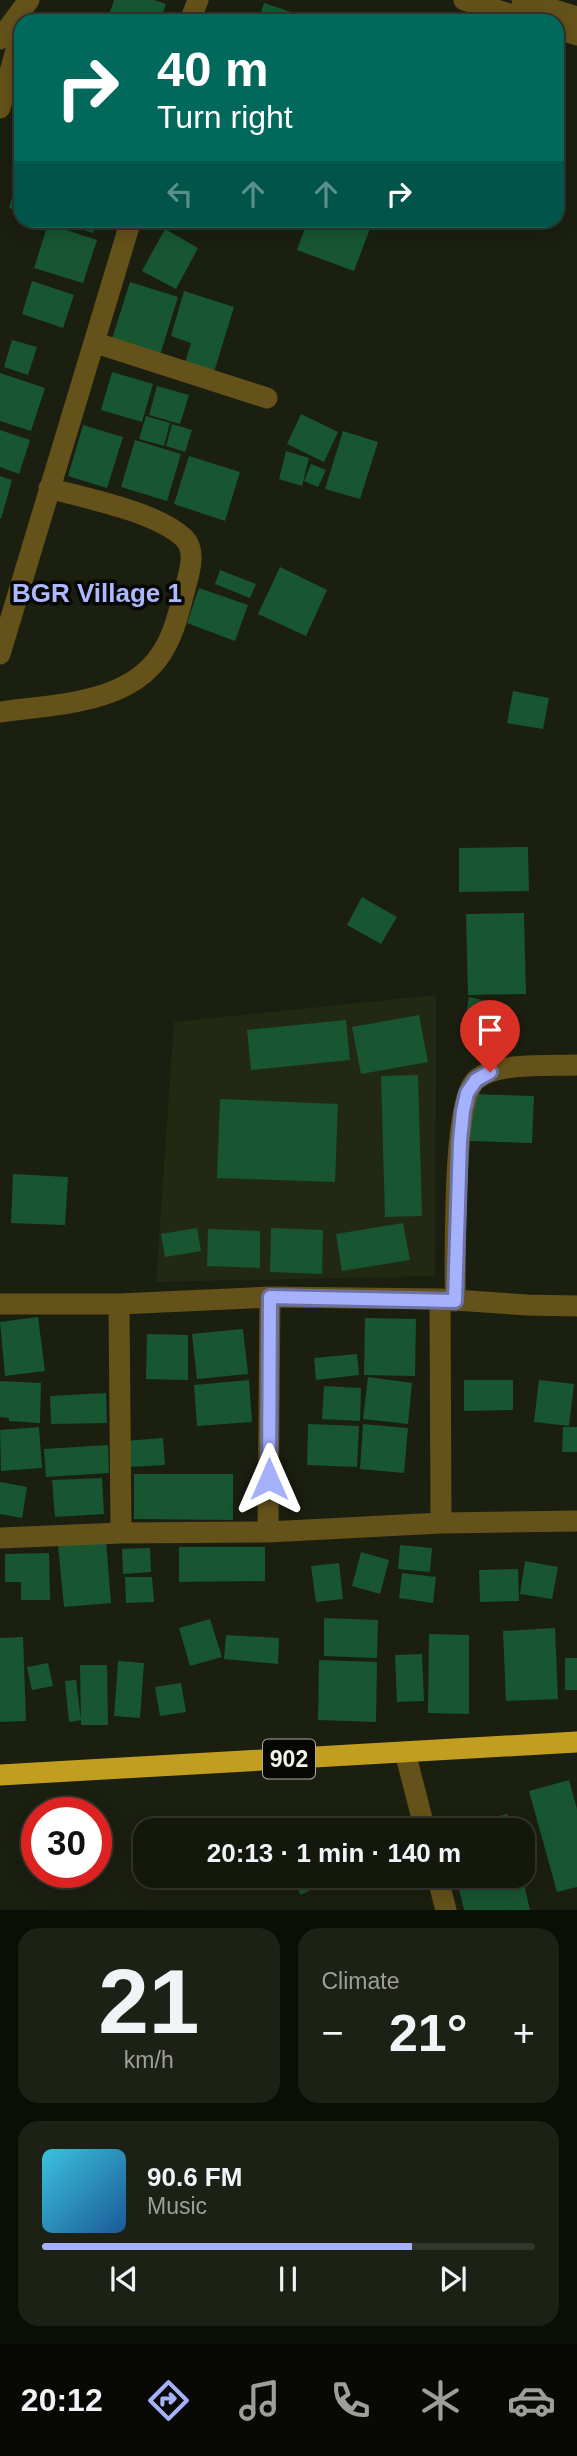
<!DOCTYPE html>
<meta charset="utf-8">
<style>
body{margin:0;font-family:Arial,sans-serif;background:#1d2015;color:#f1f3f6;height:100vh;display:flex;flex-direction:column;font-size:26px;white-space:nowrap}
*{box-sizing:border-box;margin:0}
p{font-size:23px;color:#9d9f9d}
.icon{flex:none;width:38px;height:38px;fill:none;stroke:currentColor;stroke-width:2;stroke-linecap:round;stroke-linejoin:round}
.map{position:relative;height:1910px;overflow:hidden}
.side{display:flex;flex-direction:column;gap:18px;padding:18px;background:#0b0d07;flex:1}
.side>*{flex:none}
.hud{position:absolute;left:14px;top:14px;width:550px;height:214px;border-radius:21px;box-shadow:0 4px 18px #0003,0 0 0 2px #33362d;background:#00695c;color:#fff;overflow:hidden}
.speed{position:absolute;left:21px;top:1797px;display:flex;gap:14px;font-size:35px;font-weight:700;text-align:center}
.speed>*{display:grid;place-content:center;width:91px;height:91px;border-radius:50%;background:#14170c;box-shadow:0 4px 18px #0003,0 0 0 2px #33362d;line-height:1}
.speed .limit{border:10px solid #d22;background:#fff;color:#111}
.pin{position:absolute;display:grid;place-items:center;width:60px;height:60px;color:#fff;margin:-72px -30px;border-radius:50% 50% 50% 0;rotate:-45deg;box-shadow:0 0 7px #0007}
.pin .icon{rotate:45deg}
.me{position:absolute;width:77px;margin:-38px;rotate:0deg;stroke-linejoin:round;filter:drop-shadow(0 0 5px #0008)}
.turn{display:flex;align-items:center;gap:24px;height:147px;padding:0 28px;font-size:32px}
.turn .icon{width:91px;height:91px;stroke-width:2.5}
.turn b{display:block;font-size:49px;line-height:60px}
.lanes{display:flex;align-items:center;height:66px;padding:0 28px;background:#0003;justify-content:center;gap:35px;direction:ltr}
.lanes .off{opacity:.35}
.big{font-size:52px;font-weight:800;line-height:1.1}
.side .widget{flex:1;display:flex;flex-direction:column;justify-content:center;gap:10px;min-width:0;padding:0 24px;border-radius:21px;background:#1d2015}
.side .dial{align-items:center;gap:0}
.dial b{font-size:91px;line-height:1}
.song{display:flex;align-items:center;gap:21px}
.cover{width:84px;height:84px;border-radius:10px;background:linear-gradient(135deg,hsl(190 70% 55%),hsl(210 70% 35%))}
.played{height:7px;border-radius:4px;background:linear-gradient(90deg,#a6b1fc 75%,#33362d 75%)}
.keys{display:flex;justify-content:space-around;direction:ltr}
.heat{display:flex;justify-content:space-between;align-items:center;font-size:38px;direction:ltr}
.side .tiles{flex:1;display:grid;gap:18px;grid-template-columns:1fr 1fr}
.widget:last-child{grid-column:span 2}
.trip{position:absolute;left:133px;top:1818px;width:402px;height:70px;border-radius:21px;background:#14170c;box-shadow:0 4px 18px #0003,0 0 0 2px #33362d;font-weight:800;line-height:70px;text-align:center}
.tab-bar{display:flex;height:112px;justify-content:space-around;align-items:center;background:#080905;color:#9d9f9d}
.tab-bar .icon{width:49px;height:49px}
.tab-bar .on{color:#a6b1fc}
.tab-bar b{font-size:32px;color:#f1f3f6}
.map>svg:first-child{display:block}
.built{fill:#222913}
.building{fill:#175631}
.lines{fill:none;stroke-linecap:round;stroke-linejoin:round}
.minor{stroke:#64521a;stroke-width:21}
.highway{stroke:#c19d20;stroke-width:21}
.route-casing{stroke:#6c73a4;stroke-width:18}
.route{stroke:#a6b1fc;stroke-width:12}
.labels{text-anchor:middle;stroke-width:7;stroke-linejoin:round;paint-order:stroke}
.shield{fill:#070804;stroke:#aaada5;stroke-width:2}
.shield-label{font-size:23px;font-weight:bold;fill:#f0f4ea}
.neighbourhood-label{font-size:26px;font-weight:bold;fill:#adb8fe;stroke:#070804}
</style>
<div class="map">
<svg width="577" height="1910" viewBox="0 0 577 1910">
<rect width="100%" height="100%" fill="#1b1f10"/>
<path class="built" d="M436 995 435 1276 156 1282 174 1022Z"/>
<path class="building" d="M114 0H154L166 4 160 21H107Z
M264 3 306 17 304 21H258Z
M20 169H21V212L9 208Z
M52 220H96L93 233Z
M308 220H356L371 226 354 271 297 250Z
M48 224 97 240 83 283 34 268Z
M165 229 198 248 176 289 142 271Z
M32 281 74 295 63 328 22 314Z
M130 282 178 297 160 355 112 339Z
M184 291 234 307 214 372 185 363 191 343 171 336Z
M12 340 37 347 28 375 4 367Z
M112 372 153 384 142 422 101 410Z
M0 373 45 388 31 431 0 421Z
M157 386 189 395 180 424 149 415Z
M301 414 338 432 324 462 287 444Z
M146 416 170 423 164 446 139 439Z
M172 424 192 430 185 452 166 446Z
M83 425 123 437 107 488 68 476Z
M0 430 30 440 19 474 0 467Z
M343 431 378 442 360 499 325 489Z
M135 440 181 454 167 501 121 487Z
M286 451 309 458 302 486 279 479Z
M189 456 240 472 225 521 174 504Z
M311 464 326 470 318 487 304 481Z
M0 476 12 480 1 519H0Z
M280 567 327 590 306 636 258 614Z
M220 570 256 584 250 598 215 584Z
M199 588 248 605 235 641 187 623Z
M513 691 549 698 543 729 507 723Z
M528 847 529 891 459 892V848Z
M362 897 397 917 381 944 347 925Z
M524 913 526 994 468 995 466 914Z
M469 997 510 1006 502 1043 462 1034Z
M419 1015 428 1062 361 1074 352 1027Z
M346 1020 350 1060 251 1070 247 1030Z
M418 1075 422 1216 385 1217 381 1076Z
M470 1094 534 1096 532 1143 469 1141Z
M220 1099 338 1104 335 1182 217 1178Z
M13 1174 68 1177 65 1225 11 1223Z
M403 1223 410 1260 342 1271 336 1234Z
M197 1228 201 1251 165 1257 161 1234Z
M271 1228 323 1230 322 1274 270 1272Z
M208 1229 260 1231V1268L207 1266Z
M38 1317 45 1371 5 1376 0 1322Z
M365 1318 416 1319 415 1376 364 1375Z
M243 1329 248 1374 197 1379 192 1334Z
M147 1334 188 1335V1380L146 1379Z
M357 1354 359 1375 316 1380 314 1358Z
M368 1377 412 1383 408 1424 363 1419Z
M249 1380 252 1422 197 1426 194 1385Z
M464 1380H513V1410L464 1411Z
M539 1380 574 1384 569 1426 534 1422Z
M0 1381 41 1383 40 1423 9 1421V1418L0 1417Z
M324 1386 361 1388 360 1421 322 1419Z
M106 1393 107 1423 51 1424 50 1396Z
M308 1424 359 1426 357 1467 307 1465Z
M363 1424 408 1428 404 1473 360 1469Z
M39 1427 42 1468 1 1471 0 1430Z
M563 1427H577V1452H562Z
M163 1438 165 1465 128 1467 125 1441Z
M108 1445 109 1473 46 1477 44 1449Z
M134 1474H233V1520L134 1519Z
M102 1478 104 1514 55 1517 52 1480Z
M0 1482 27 1487 22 1518 0 1514Z
M106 1541 111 1603 64 1607 58 1545Z
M400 1545 432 1548 430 1572 398 1569Z
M179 1547H265V1581L179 1582Z
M150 1548 151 1572 123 1574 122 1549Z
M361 1552 389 1560 380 1594 352 1586Z
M49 1553 50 1600H21V1582H5V1554Z
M525 1561 558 1567 552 1599 520 1594Z
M339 1563 343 1599 316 1602 311 1566Z
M518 1569 519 1601 480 1602 479 1570Z
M402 1573 436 1577 433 1603 399 1598Z
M125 1577H152L154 1602 126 1603Z
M324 1618 378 1620 377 1658 324 1656Z
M210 1619 222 1657 190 1666 179 1628Z
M555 1628 558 1699 506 1701 503 1631Z
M429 1634 469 1635V1714L428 1713Z
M226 1635 279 1638 278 1664 224 1659Z
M23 1637 26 1721 0 1722V1638Z
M422 1654 424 1701 397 1702 395 1655Z
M565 1658H577V1690H565Z
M319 1660 377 1662 376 1722 318 1720Z
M118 1661 144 1663 140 1718 114 1716Z
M48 1663 53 1686 32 1690 27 1667Z
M80 1665H107L108 1725H81Z
M76 1680 81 1720 69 1722 65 1681Z
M181 1683 186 1712 160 1716 155 1687Z
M569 1780 577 1809V1887L557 1892 529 1791Z
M507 1814 511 1830H442Z
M254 1827 255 1830H196V1828Z
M200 1876H257V1882L200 1884Z
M291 1876H331L333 1878 301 1895Z
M456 1876H522L530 1910H464Z"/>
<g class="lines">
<path class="minor" d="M464 0 532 21
M522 0 577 17
M190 21 198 0
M556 28 577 35
M0 39 29 0
M0 108 21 32
M96 343 267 398
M0 654 131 220
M0 712C54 704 128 705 161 654 174 635 179 611 185 589 189 573 197 551 184 538 155 511 87 499 49 488
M440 1299 441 1523
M455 1301C456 1262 451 1099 477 1079 498 1062 551 1066 577 1065
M0 1304H119L270 1297 440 1299 527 1305 577 1306
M119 1304 121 1533
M268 1532 270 1297
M0 1538 121 1533 268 1532 441 1523 577 1521
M405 1752 425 1830
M437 1876 446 1910"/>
<path class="highway" d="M0 1775 577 1742"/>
</g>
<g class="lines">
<g class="route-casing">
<path id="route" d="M269 1479 270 1297 455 1301 460 1141 463 1111 467 1093 476 1080 490 1072"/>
</g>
<use href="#route" class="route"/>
</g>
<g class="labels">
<rect class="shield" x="263" y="1739.5" width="52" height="39" rx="5"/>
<g class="shield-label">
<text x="289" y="1767">902</text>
</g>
<g class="neighbourhood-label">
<text x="97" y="602">BGR Village 1</text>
</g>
</g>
</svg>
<div class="speed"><div class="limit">30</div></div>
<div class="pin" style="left:490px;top:1072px;background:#d93025"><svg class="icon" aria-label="arrive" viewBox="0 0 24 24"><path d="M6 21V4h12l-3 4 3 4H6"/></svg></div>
<svg class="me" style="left:269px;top:1479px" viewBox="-20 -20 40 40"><path d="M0-17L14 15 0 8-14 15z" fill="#a6b1fc" stroke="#fff" stroke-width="4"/></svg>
<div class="trip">20:13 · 1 min · 140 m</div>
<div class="hud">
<div class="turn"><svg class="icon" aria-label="right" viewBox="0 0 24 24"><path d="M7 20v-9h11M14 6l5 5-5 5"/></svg><div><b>40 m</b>Turn right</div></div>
<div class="lanes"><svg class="icon off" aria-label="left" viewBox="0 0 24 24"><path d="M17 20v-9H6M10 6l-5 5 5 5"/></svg><svg class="icon off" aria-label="ahead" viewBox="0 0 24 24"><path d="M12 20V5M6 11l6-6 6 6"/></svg><svg class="icon off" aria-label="ahead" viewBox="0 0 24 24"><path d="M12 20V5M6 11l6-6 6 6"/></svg><svg class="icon" aria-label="right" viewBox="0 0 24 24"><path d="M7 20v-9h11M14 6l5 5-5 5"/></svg></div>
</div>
</div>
<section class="side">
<div class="tiles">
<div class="widget dial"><b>21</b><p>km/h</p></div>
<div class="widget"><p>Climate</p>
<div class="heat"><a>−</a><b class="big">21°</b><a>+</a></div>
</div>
<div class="widget">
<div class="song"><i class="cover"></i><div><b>90.6 FM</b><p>Music</p></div></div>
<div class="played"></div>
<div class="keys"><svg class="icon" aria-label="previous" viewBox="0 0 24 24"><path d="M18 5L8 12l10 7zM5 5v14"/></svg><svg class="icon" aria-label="pause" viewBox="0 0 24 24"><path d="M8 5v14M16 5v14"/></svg><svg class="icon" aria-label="next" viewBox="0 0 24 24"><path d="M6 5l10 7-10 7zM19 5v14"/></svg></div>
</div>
</div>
</section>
<nav class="tab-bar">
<b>20:12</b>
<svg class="icon on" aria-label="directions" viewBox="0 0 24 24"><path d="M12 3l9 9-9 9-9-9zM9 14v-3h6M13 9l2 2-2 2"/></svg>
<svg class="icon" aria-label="music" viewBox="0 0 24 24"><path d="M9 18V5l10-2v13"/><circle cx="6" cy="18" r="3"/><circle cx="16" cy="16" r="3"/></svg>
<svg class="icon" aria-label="phone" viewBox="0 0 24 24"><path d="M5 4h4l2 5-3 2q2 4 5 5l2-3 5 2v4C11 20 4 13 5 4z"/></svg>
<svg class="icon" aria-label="climate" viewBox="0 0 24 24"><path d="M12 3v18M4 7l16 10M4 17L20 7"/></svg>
<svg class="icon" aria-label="car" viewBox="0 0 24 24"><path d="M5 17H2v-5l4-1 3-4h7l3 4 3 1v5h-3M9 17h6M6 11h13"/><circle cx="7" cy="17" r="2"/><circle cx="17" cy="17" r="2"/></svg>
</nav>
